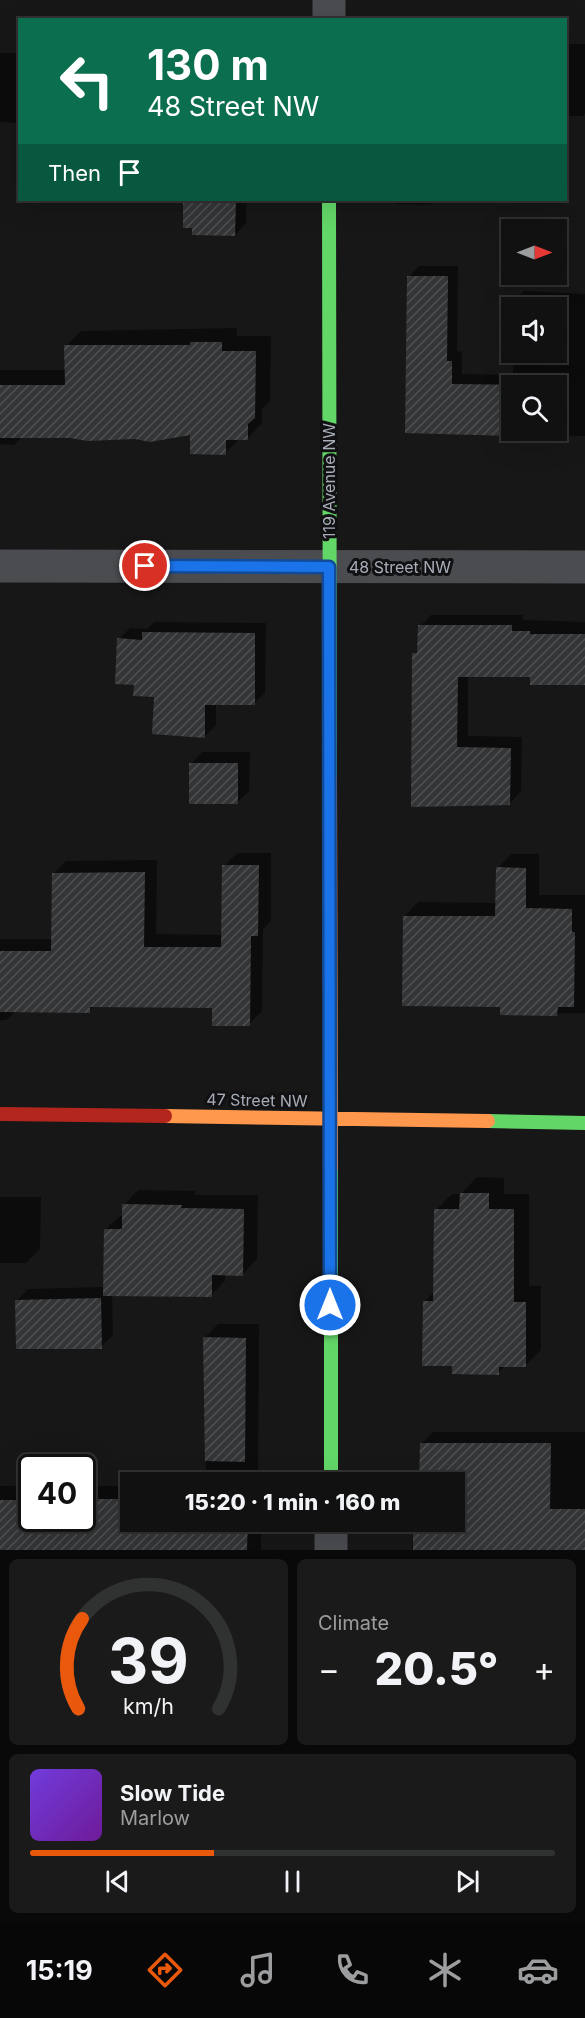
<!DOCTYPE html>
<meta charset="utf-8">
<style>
body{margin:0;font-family:Inter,sans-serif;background:#1a1a1a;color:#f1f3f6;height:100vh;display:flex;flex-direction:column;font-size:22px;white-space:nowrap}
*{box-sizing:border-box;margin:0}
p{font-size:20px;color:#9c9d9f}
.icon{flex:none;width:33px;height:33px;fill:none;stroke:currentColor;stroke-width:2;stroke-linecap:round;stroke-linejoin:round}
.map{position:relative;height:1550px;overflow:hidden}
.side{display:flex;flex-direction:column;gap:9px;padding:9px;background:#090909;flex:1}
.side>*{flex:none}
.guide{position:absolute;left:18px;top:18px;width:549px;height:183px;border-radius:0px;box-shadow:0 6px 24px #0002,0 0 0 2px #303131;background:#0b6e4f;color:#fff;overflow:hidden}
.needle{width:39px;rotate:90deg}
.fabs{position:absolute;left:501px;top:219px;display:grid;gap:12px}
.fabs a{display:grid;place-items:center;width:66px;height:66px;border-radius:0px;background:#111;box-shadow:0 6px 24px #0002,0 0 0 2px #303131;font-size:30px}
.speed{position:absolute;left:18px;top:1454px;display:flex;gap:12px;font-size:30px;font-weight:700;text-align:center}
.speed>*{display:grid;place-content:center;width:78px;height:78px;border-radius:50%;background:#111;box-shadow:0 6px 24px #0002,0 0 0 2px #303131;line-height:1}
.speed .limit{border:3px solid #111;border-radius:9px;background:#fff;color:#111}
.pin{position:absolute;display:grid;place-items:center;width:51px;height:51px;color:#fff;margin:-26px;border:3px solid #fff;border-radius:50%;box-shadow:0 2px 6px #0007}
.me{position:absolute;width:66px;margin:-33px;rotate:0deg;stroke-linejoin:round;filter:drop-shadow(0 0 4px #0008)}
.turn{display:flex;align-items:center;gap:21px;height:126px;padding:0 30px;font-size:27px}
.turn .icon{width:78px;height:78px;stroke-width:2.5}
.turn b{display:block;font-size:42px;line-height:51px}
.then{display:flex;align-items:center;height:57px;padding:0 30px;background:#0003;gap:12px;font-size:22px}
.big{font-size:45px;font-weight:800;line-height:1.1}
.side .card{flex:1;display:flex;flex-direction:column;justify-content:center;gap:9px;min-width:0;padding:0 21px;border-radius:9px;background:#1a1a1a}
.side .dial{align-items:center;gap:0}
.dial svg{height:156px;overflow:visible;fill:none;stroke:#303131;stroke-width:7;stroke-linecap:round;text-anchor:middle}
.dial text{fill:#f1f3f6;stroke:none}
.song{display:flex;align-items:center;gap:18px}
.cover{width:72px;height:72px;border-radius:9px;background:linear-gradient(135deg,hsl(260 70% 55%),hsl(280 70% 35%))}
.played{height:6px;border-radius:3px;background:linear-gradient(90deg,#ea580c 35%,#303131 35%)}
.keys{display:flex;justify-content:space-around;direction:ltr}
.heat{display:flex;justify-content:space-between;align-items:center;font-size:33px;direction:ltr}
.side .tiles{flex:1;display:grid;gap:9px;grid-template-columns:1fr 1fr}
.card:last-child{grid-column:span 2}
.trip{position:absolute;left:120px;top:1472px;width:345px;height:60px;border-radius:0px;background:#111;box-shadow:0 6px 24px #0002,0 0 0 2px #303131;font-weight:800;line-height:60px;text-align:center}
.dock{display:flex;height:96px;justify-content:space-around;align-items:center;background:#070707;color:#9c9d9f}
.dock .icon{width:42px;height:42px}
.dock .selected{color:#ea580c}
.dock b{font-size:27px;color:#f1f3f6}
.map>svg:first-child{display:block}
.shadow{fill:#0007;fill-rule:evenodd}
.building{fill:url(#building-hatch)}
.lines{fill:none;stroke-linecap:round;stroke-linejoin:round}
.street{stroke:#4b4c50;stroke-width:33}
.fast{stroke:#63d668;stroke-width:14}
.slow{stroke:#ff974d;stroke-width:14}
.jam{stroke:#b3261e;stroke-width:14}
.route-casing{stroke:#114b97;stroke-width:15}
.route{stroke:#1a73e8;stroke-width:10}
.labels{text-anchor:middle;stroke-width:6;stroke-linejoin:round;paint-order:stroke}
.street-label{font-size:16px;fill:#a8adb8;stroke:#111113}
</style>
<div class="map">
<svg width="585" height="1550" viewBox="0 0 585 1550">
<defs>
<pattern id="building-hatch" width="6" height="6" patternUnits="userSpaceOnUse" patternTransform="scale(1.5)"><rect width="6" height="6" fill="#343537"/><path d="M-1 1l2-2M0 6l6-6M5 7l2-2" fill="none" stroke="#4f5052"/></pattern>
</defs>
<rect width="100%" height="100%" fill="#171717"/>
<path class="shadow" d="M566 44H585V114L582 116H566Z
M0 53H20V123L0 122Z
M137 200H183L180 202 137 203Z
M185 200H247L246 223 235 235 184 226Z
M395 200H435L430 205 395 204Z
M419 266H458L457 351 462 352V374L513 375V352H556V308H514V301L524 291 585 294V436L406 432 409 277ZM512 386H556V430H512Z
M237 328V336H271L270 401 262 409V423L247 439 240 438 225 453 191 434 22 437 14 445 0 444V370H66V346L81 331Z
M431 615H523V620L585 622V684L531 676H468V736L522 737 521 791 510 803 412 805 414 654 419 649 420 626Z
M154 622 266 623 265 693 254 703H216V725L205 736 156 696 135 683 119 639 130 628 147 629Z
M202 752H250L249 791 237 803 191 764Z
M237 853H271V921L263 929 262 1011 249 1024 213 1006 95 1005 89 1011H16L6 1020H0V939H52L53 874 66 861 157 860 156 934 223 935 224 866Z
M511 854H539V895H585V1013L501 1014V1005L405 916 418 902 497 903 498 868Z
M477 1177 504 1178V1194H529V1286H541V1350L525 1366 506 1365 498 1373 454 1365 425 1301 435 1291 436 1210 452 1194H461Z
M138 1190 195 1191V1195H258L257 1259 243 1274H225V1281L211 1295 112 1294 113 1335 101 1347 16 1301 28 1289 104 1287 105 1230 120 1216H124V1205Z
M0 1197H41L40 1249 26 1263H0Z
M218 1324H259L258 1482H206L204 1338Z
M433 1432H585V1550H412L414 1521H454V1482H421V1444Z
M0 1486H32V1518H82V1486H130V1521H261V1550H0Z"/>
<path class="building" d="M183 200H236L235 236 192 235V228H183Z
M407 276H448L447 361H452V384L544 385 512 386V430H543V437L405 433Z
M190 342H222V351H256L255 418 248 424V440H226V455L190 454V435L150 442 135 439 87 441 70 438H0V385H65L64 345H190Z
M418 625H512V631H530V634H585V685H530V677H458L457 747 511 748 510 805 411 807 412 653H417Z
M142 632 255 633V705H205V738L152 734 154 697 133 696 134 685 115 684 117 638 142 640Z
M189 763H238V804H189Z
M222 865H259L258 936H251L250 1026H212V1008L90 1007V1013L0 1012V951H51L52 873 145 872 144 947H221Z
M496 867 526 868V908L572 909V932H575L574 1007H558L557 1016 500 1015V1007L402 1006 403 916H495Z
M460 1193H489V1209H514V1302H526V1367H499V1375L452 1374V1366H422L423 1301H433L434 1209H459Z
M122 1204 182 1205 181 1208 244 1209 243 1276 212 1275V1297L103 1296 104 1229H122Z
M101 1298 102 1349H16L15 1300Z
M203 1337 246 1338 245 1462 205 1461Z
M420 1443H551L550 1509H585V1550H413V1521H454V1482H419Z
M82 1499H130V1521H248L247 1550H0V1500H32V1518H82Z"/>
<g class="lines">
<path class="street" d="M329 0V20
M0 566 585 567
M331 1521V1550"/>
<path class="fast" d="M329 200 330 778
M488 1121 585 1123
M331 1168V1482"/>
<path class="slow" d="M330 778 331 1168
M165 1116 488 1121"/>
<path class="jam" d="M0 1114 165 1116"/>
</g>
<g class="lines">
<g class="route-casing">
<path id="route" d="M145 566 329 567 330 1305"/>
</g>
<use href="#route" class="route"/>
</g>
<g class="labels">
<g class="street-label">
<text transform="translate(329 481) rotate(-90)" y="6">119 Avenue NW</text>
<text x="400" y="573">48 Street NW</text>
<text transform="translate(257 1100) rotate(1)" y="6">47 Street NW</text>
</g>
</g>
</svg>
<div class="fabs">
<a><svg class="needle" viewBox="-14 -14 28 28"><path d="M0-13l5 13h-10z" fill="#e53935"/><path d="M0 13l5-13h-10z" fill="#9c9d9f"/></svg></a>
<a><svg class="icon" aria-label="sound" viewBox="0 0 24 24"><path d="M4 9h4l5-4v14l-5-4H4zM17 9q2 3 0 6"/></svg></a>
<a><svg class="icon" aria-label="search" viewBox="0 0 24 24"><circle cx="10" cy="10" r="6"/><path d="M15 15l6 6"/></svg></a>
</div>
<div class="speed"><div class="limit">40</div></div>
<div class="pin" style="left:145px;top:566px;background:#d93025"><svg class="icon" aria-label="arrive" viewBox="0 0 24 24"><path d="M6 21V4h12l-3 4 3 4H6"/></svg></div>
<svg class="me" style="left:330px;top:1305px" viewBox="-20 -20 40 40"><circle r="17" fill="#1a73e8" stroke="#fff" stroke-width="3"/><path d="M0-11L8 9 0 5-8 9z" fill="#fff"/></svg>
<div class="trip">15:20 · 1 min · 160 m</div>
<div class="guide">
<div class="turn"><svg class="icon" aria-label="left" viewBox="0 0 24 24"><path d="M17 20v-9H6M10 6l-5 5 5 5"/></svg><div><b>130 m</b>48 Street NW</div></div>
<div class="then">Then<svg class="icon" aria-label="arrive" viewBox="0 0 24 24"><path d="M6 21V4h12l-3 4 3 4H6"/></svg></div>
</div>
</div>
<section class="side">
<div class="tiles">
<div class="card dial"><svg viewBox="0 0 100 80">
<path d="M14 69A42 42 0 1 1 86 69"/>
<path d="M14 69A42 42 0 0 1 16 23" stroke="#ea580c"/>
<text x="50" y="56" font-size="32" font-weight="700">39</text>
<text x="50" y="72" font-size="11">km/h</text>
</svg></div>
<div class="card"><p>Climate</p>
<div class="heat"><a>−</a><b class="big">20.5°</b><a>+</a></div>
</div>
<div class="card">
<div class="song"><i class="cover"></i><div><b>Slow Tide</b><p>Marlow</p></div></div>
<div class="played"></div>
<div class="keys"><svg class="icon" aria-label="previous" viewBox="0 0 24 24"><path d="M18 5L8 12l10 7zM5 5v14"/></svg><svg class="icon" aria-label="pause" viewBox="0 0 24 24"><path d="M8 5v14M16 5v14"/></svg><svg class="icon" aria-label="next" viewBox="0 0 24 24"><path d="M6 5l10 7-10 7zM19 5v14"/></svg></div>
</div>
</div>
</section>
<nav class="dock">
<b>15:19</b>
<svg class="icon selected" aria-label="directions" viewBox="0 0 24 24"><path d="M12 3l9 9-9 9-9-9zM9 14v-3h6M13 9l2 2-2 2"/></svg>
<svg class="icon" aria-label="music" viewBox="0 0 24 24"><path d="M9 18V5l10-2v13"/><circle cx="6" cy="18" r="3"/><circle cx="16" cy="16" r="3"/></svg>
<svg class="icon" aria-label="phone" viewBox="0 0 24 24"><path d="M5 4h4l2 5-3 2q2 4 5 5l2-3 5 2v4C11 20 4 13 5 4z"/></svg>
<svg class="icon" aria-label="climate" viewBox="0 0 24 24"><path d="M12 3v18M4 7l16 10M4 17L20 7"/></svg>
<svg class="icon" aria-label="car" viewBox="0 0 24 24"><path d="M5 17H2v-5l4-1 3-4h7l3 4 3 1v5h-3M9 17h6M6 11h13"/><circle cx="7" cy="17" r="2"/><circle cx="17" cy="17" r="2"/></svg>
</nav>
